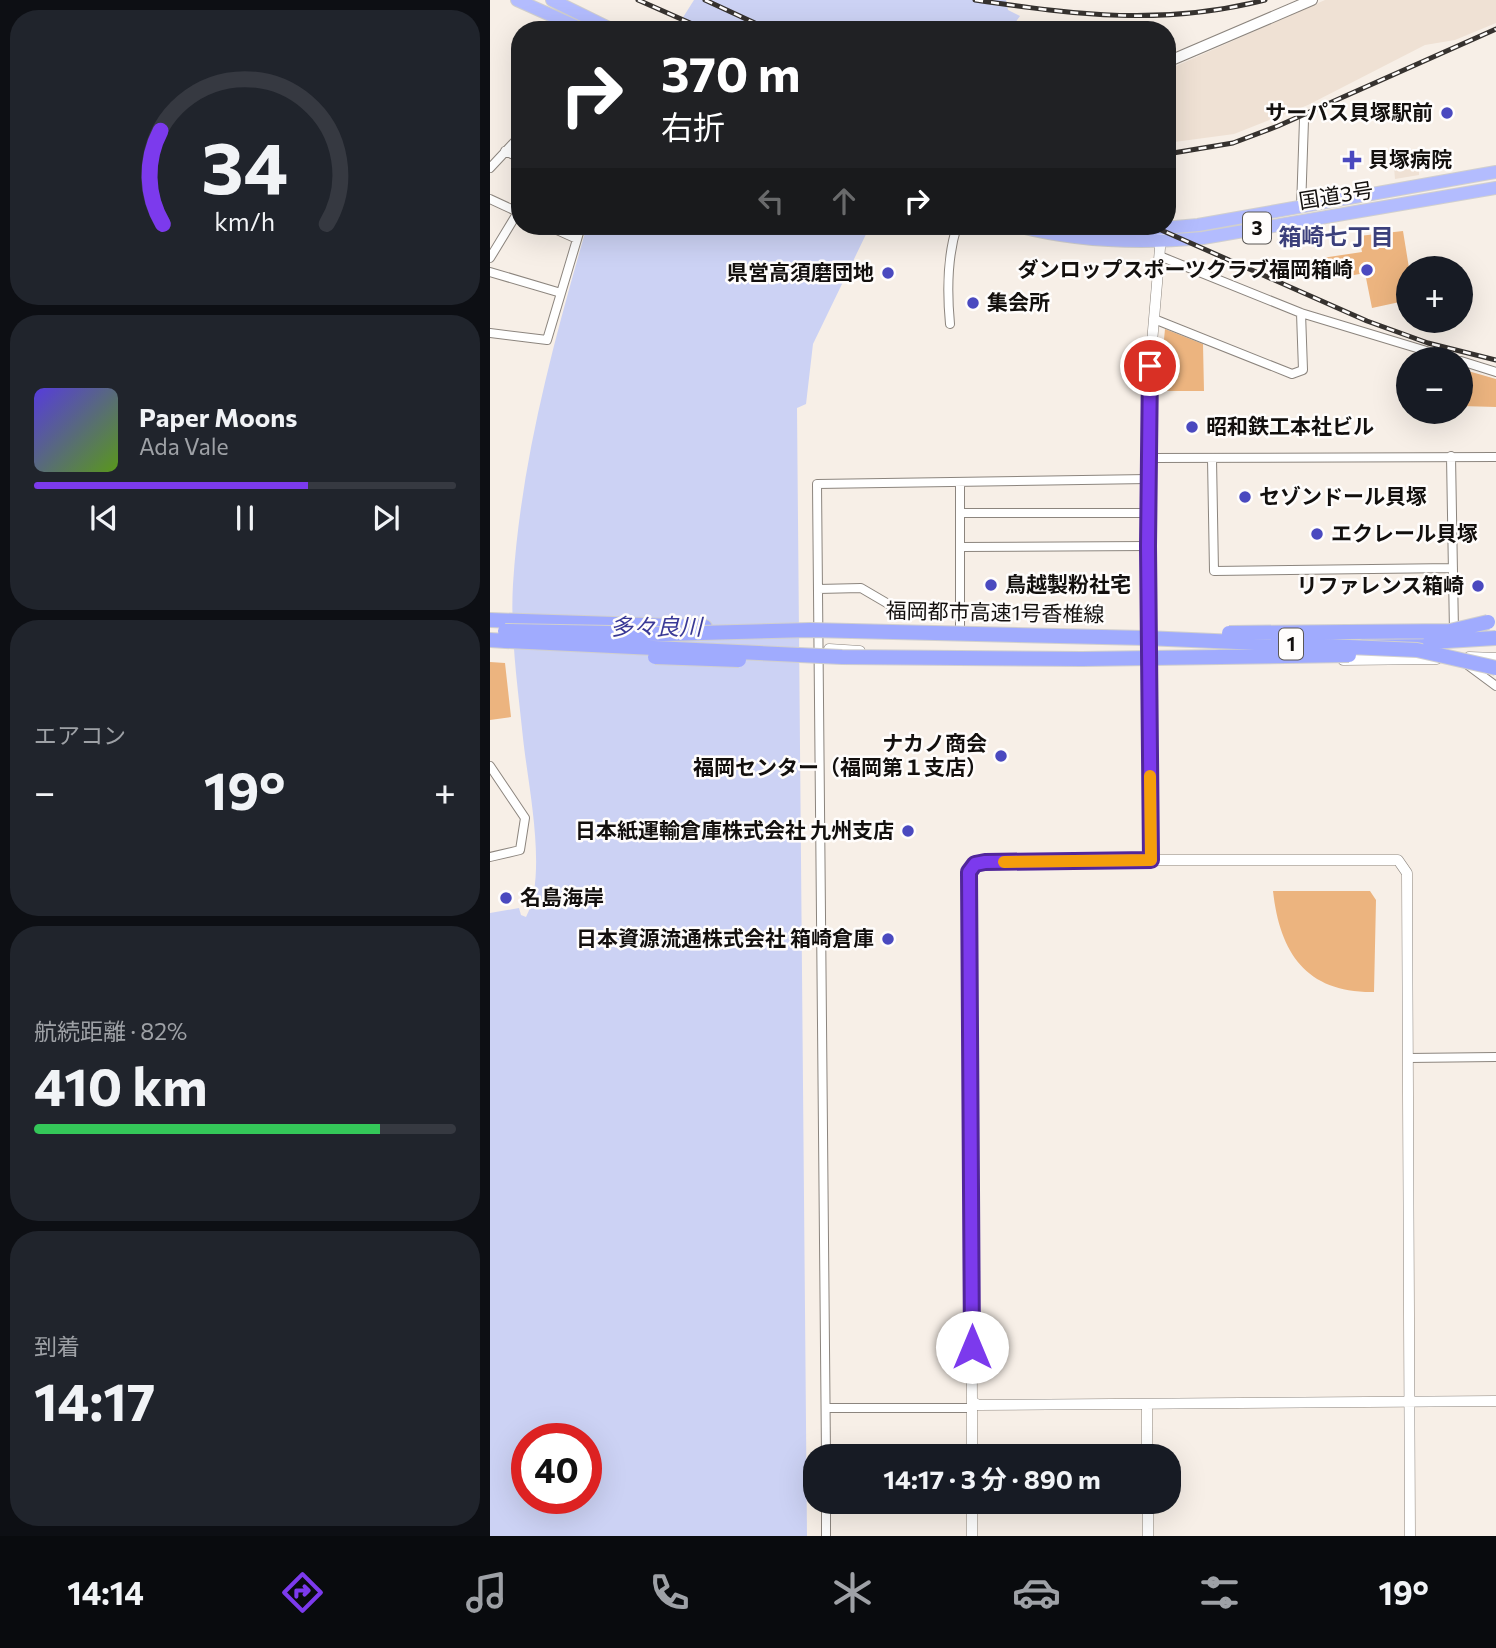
<!DOCTYPE html>
<html lang="ja">
<meta charset="utf-8">
<style>
body{margin:0;font-family:Commissioner,"Noto Sans JP",sans-serif;background:#20242c;color:#f1f3f6;height:100vh;display:flex;flex-direction:column;font-size:26px;white-space:nowrap}
*{box-sizing:border-box;margin:0}
p{font-size:23px;color:#9ea1a6}
.icon{flex:none;width:38px;height:38px;fill:none;stroke:currentColor;stroke-width:2;stroke-linecap:round;stroke-linejoin:round}
.map{position:relative;flex:1;overflow:hidden}
.side{display:flex;flex-direction:column;gap:10px;padding:10px;background:#0d0f14;width:490px}
.side>*{flex:none}
.guide{position:absolute;left:21px;top:21px;width:665px;height:214px;border-radius:28px;box-shadow:0 7px 28px #0002;background:#202124;color:#fff;overflow:hidden}
.tools{position:absolute;left:906px;top:256px;display:grid;gap:14px}
.tools a{display:grid;place-items:center;width:77px;height:77px;border-radius:50%;background:#171b24;box-shadow:0 7px 28px #0002;font-size:35px}
.speed{position:absolute;left:21px;top:1423px;display:flex;gap:14px;font-size:35px;font-weight:700;text-align:center}
.speed>*{display:grid;place-content:center;width:91px;height:91px;border-radius:50%;background:#171b24;box-shadow:0 7px 28px #0002;line-height:1}
.speed .limit{border:10px solid #d22;background:#fff;color:#111}
.pin{position:absolute;display:grid;place-items:center;width:60px;height:60px;color:#fff;margin:-30px;border:4px solid #fff;border-radius:50%;box-shadow:0 2px 7px #0007}
.me{position:absolute;width:77px;margin:-38px;rotate:0deg;stroke-linejoin:round;filter:drop-shadow(0 0 5px #0008)}
.turn{display:flex;align-items:center;gap:24px;height:147px;padding:0 35px;font-size:32px}
.turn .icon{width:91px;height:91px;stroke-width:2.5}
.turn b{display:block;font-size:49px;line-height:60px}
.lanes{display:flex;align-items:center;height:66px;padding:0 35px;background:#0003;justify-content:center;gap:35px;direction:ltr}
.lanes .off{opacity:.35}
.big{font-size:52px;font-weight:700;line-height:1.1}
.side .widget{flex:1;display:flex;flex-direction:column;justify-content:center;gap:10px;min-width:0;padding:0 24px;border-radius:28px;background:#20242c}
.side .dial{align-items:center;gap:0}
.dial svg{height:182px;overflow:visible;fill:none;stroke:#363941;stroke-width:7;stroke-linecap:round;text-anchor:middle}
.dial text{fill:#f1f3f6;stroke:none}
.song{display:flex;align-items:center;gap:21px}
.cover{width:84px;height:84px;border-radius:10px;background:linear-gradient(135deg,hsl(250 70% 55%),hsl(90 70% 35%))}
.played{height:7px;border-radius:4px;background:linear-gradient(90deg,#7c3aed 65%,#363941 65%)}
.keys{display:flex;justify-content:space-around;direction:ltr}
.heat{display:flex;justify-content:space-between;align-items:center;font-size:38px;direction:ltr}
.charge{height:10px;border-radius:5px;background:linear-gradient(90deg,#34c759 82%,#363941 0)}
.trip{position:absolute;left:313px;top:1444px;width:378px;height:70px;border-radius:28px;background:#171b24;box-shadow:0 7px 28px #0002;font-weight:700;line-height:70px;text-align:center}
.menu{display:flex;height:112px;justify-content:space-around;align-items:center;background:#090b0e;color:#9ea1a6}
.menu .icon{width:49px;height:49px}
.menu .active{color:#7c3aed}
.menu b{font-size:32px;color:#f1f3f6}
main{display:flex;flex:1;min-height:0}
.map>svg:first-child{display:block}
.built{fill:#efe1d4}
.green{fill:#ecb47f}
.water{fill:#ccd2f4;fill-rule:evenodd}
.lines{fill:none;stroke-linecap:round;stroke-linejoin:round}
.minor-casing{stroke:#8c857e;stroke-width:10}
.tertiary-casing{stroke:#8c857e;stroke-width:11}
.secondary-casing{stroke:#8c857e;stroke-width:12}
.trunk-casing{stroke:#d0cfcf;stroke-width:14}
.motorway-casing{stroke:#d0cfcf;stroke-width:16}
.minor{stroke:#fff;stroke-width:8}
.tertiary{stroke:#fff;stroke-width:10}
.secondary{stroke:#fff;stroke-width:10}
.trunk{stroke:#b3bcfe;stroke-width:12}
.motorway{stroke:#a0abfe;stroke-width:14}
.rail-casing{stroke:#36322f;stroke-width:5}
.rail{stroke:#fffdfc;stroke-width:2.5;stroke-dasharray:8;stroke-linecap:butt}
.motorway-bridge-casing{stroke:#d0cfcf;stroke-width:16;stroke-linecap:butt}
.motorway-bridge{stroke:#a0abfe;stroke-width:14}
.route-casing{stroke:#51269a;stroke-width:18}
.route{stroke:#7c3aed;stroke-width:12}
.slow{stroke:#f59e0b;stroke-width:12}
.poi-dot{fill:#4a49bf;stroke:#fffdfc;stroke-width:2.5}
.labels{text-anchor:middle;stroke-width:5;stroke-linejoin:round;paint-order:stroke}
.shield{fill:#fffdfc;stroke:#5a5755;stroke-width:2}
.shield-label{font-size:19px;font-weight:bold;fill:#13100e}
.poi-label{font-size:21px;font-weight:bold;fill:#13100e;stroke:#fffdfc;text-anchor:end}
.street-label{font-size:21px;fill:#13100e;stroke:#fffdfc}
.neighbourhood-label{font-size:23px;font-weight:bold;fill:#3b3f7b;stroke:#fffdfc}
.water-label{font-size:23px;font-style:italic;fill:#393996;stroke:#fffdfc}
</style>
<main>
<section class="side">
<div class="widget dial"><svg viewBox="0 0 100 80">
<path d="M14 69A42 42 0 1 1 86 69"/>
<path d="M14 69A42 42 0 0 1 13 28" stroke="#7c3aed"/>
<text x="50" y="56" font-size="32" font-weight="700">34</text>
<text x="50" y="72" font-size="11">km/h</text>
</svg></div>
<div class="widget">
<div class="song"><i class="cover"></i><div><b>Paper Moons</b><p>Ada Vale</p></div></div>
<div class="played"></div>
<div class="keys"><svg class="icon" aria-label="previous" viewBox="0 0 24 24"><path d="M18 5L8 12l10 7zM5 5v14"/></svg><svg class="icon" aria-label="pause" viewBox="0 0 24 24"><path d="M8 5v14M16 5v14"/></svg><svg class="icon" aria-label="next" viewBox="0 0 24 24"><path d="M6 5l10 7-10 7zM19 5v14"/></svg></div>
</div>
<div class="widget"><p>エアコン</p>
<div class="heat"><a>−</a><b class="big">19°</b><a>+</a></div>
</div>
<div class="widget"><p>航続距離 · 82%</p><b class="big">410 km</b><div class="charge"></div></div>
<div class="widget"><p>到着</p><b class="big">14:17</b></div>
</section>
<div class="map">
<svg width="1006" height="1536" viewBox="0 0 1006 1536">
<rect width="100%" height="100%" fill="#f7efe7"/>
<path class="built" d="M835 0H1006V23L965 40 935 45 818 105 744 134 677 143V70Z
M929 151V175L905 179 903 156Z"/>
<path class="green" d="M913 231 919 268V300L882 308 875 273 837 280 832 258 872 252 869 236Z
M675 329 713 344 714 391H669Z
M971 369 1006 379V407L971 406Z
M0 662 15 663 21 717 0 720Z
M783 891H880L886 900 884 992C817 993 790 954 783 891Z"/>
<path class="water" d="M204 0H516L518 10 530 16 520 30H185Z
M97 226H380L323 344 316 404 307 408 317 1536H0V913L29 908 31 915 36 917C58 875 38 786 33 738 28 688 20 635 23 584 31 461 63 344 97 226ZM37 1438H96V1498H37Z"/>
<g class="lines">
<g class="minor-casing">
<path id="minor" d="M15 151 30 158
M0 168 30 136
M0 199 30 213
M811 208 814 120
M58 226 87 239
M672 257 811 313 963 359
M0 258 28 212
M0 272 71 293
M664 319 802 374 813 370 811 313
M460 324C457 292 457 257 467 226
M0 333 57 340 91 226
M971 361 1006 372
M961 456 964 632
M658 458 1006 457
M722 459 724 571 963 568
M470 482V636
M470 513H658
M470 547 658 546
M328 589 371 588 400 605 470 613
M975 663 1006 686
M0 766 35 818 30 850 0 857
M918 1058 1006 1057
M336 1408H482
M336 1456 327 484 658 479
M336 1502V1536"/>
</g>
<g class="tertiary-casing">
<path id="tertiary" d="M671 236 658 390 661 860 495 862 485 864 479 872 482 1401 488 1405 1006 1401
M339 649 370 651
M979 657 1006 658
M853 660 947 659
M661 860H908L917 873 920 1536
M482 1401V1456
M657 1404V1456
M482 1502V1536
M658 1502V1536"/>
</g>
<g class="secondary-casing">
<path id="secondary" d="M677 62 822 0"/>
</g>
<g class="trunk-casing">
<path id="trunk" d="M27 0 94 30
M62 0 123 30
M527 226C588 242 649 244 713 238L1006 188
M592 226 650 230 708 225 1006 172"/>
</g>
<g class="motorway-casing">
<path id="motorway" d="M0 620 215 627
M0 640 16 641
M878 642H940"/>
</g>
<use href="#minor" class="minor"/>
<use href="#tertiary" class="tertiary"/>
<use href="#secondary" class="secondary"/>
<use href="#trunk" class="trunk"/>
<use href="#motorway" class="motorway"/>
<g class="rail-casing">
<path id="rail" d="M148 0 216 30
M215 0 280 30
M485 0C588 15 672 26 775 0
M677 154 743 143 788 126 1006 29
M662 226 877 321 938 343 1006 360"/>
</g>
<use href="#rail" class="rail"/>
<g class="motorway-bridge-casing">
<path id="motorway-bridge" d="M15 631 174 634 320 630 655 638 927 650 1006 668
M739 633 960 631 998 622
M16 641 352 657 592 659 859 655
M940 642 1006 638
M165 657 249 660"/>
</g>
<use href="#motorway-bridge" class="motorway-bridge"/>
</g>
<g class="lines">
<g class="route-casing">
<path id="route" d="M482 1347 479 872 485 864 495 862 661 860 658 546 660 366"/>
</g>
<use href="#route" class="route"/>
<path class="slow" d="M514 862 661 860 660 776"/>
</g>
<g class="poi-dot">
<circle cx="957" cy="113" r="7"/>
<path d="M858.5 149.5h7v7h7v7h-7v7h-7v-7h-7v-7h7z"/>
<circle cx="877" cy="270" r="7"/>
<circle cx="398" cy="273" r="7"/>
<circle cx="483" cy="303" r="7"/>
<circle cx="702" cy="427" r="7"/>
<circle cx="755" cy="497" r="7"/>
<circle cx="827" cy="534" r="7"/>
<circle cx="501" cy="585" r="7"/>
<circle cx="988" cy="586" r="7"/>
<circle cx="511" cy="756" r="7"/>
<circle cx="418" cy="831" r="7"/>
<circle cx="16" cy="898" r="7"/>
<circle cx="398" cy="939" r="7"/>
</g>
<g class="labels">
<g class="shield">
<rect x="753" y="212.5" width="28" height="31" rx="5"/>
<rect x="789" y="628.5" width="24" height="31" rx="5"/>
</g>
<g class="shield-label">
<text x="767" y="235">3</text>
<text x="801" y="651">1</text>
</g>
<g class="poi-label">
<text x="943" y="120">サーパス貝塚駅前</text>
<text x="878" y="167" text-anchor="start">貝塚病院</text>
<text x="863" y="277">ダンロップスポーツクラブ福岡箱崎</text>
<text x="384" y="280">県営高須磨団地</text>
<text x="497" y="310" text-anchor="start">集会所</text>
<text x="716" y="434" text-anchor="start">昭和鉄工本社ビル</text>
<text x="769" y="504" text-anchor="start">セゾンドール貝塚</text>
<text x="841" y="541" text-anchor="start">エクレール貝塚</text>
<text x="515" y="592" text-anchor="start">鳥越製粉社宅</text>
<text x="974" y="593">リファレンス箱崎</text>
<text x="497" y="751">ナカノ商会<tspan x="497" dy="24">福岡センター（福岡第１支店）</tspan></text>
<text x="404" y="838">日本紙運輸倉庫株式会社 九州支店</text>
<text x="30" y="905" text-anchor="start">名島海岸</text>
<text x="384" y="946">日本資源流通株式会社 箱崎倉庫</text>
</g>
<g class="street-label">
<text transform="translate(846 196) rotate(-9)" y="7">国道3号</text>
<text transform="translate(505 613) rotate(1)" y="7">福岡都市高速1号香椎線</text>
</g>
<g class="neighbourhood-label">
<text x="846" y="245">箱崎七丁目</text>
</g>
<g class="water-label">
<text x="166" y="635">多々良川</text>
</g>
</g>
</svg>
<div class="tools">
<a>+</a>
<a>−</a>
</div>
<div class="speed"><div class="limit">40</div></div>
<div class="pin" style="left:660px;top:366px;background:#d93025"><svg class="icon" aria-label="arrive" viewBox="0 0 24 24"><path d="M6 21V4h12l-3 4 3 4H6"/></svg></div>
<svg class="me" style="left:482px;top:1347px" viewBox="-20 -20 40 40"><circle r="19" fill="#fff"/><path d="M0-13L10 11 0 6-10 11z" fill="#7c3aed"/></svg>
<div class="trip">14:17 · 3 分 · 890 m</div>
<div class="guide">
<div class="turn"><svg class="icon" aria-label="right" viewBox="0 0 24 24"><path d="M7 20v-9h11M14 6l5 5-5 5"/></svg><div><b>370 m</b>右折</div></div>
<div class="lanes"><svg class="icon off" aria-label="left" viewBox="0 0 24 24"><path d="M17 20v-9H6M10 6l-5 5 5 5"/></svg><svg class="icon off" aria-label="ahead" viewBox="0 0 24 24"><path d="M12 20V5M6 11l6-6 6 6"/></svg><svg class="icon" aria-label="right" viewBox="0 0 24 24"><path d="M7 20v-9h11M14 6l5 5-5 5"/></svg></div>
</div>
</div>
</main>
<nav class="menu">
<b>14:14</b>
<svg class="icon active" aria-label="directions" viewBox="0 0 24 24"><path d="M12 3l9 9-9 9-9-9zM9 14v-3h6M13 9l2 2-2 2"/></svg>
<svg class="icon" aria-label="music" viewBox="0 0 24 24"><path d="M9 18V5l10-2v13"/><circle cx="6" cy="18" r="3"/><circle cx="16" cy="16" r="3"/></svg>
<svg class="icon" aria-label="phone" viewBox="0 0 24 24"><path d="M5 4h4l2 5-3 2q2 4 5 5l2-3 5 2v4C11 20 4 13 5 4z"/></svg>
<svg class="icon" aria-label="climate" viewBox="0 0 24 24"><path d="M12 3v18M4 7l16 10M4 17L20 7"/></svg>
<svg class="icon" aria-label="car" viewBox="0 0 24 24"><path d="M5 17H2v-5l4-1 3-4h7l3 4 3 1v5h-3M9 17h6M6 11h13"/><circle cx="7" cy="17" r="2"/><circle cx="17" cy="17" r="2"/></svg>
<svg class="icon" aria-label="filters" viewBox="0 0 24 24"><path d="M4 7h16M4 17h16"/><circle cx="9" cy="7" r="2"/><circle cx="15" cy="17" r="2"/></svg>
<b>19°</b>
</nav>
